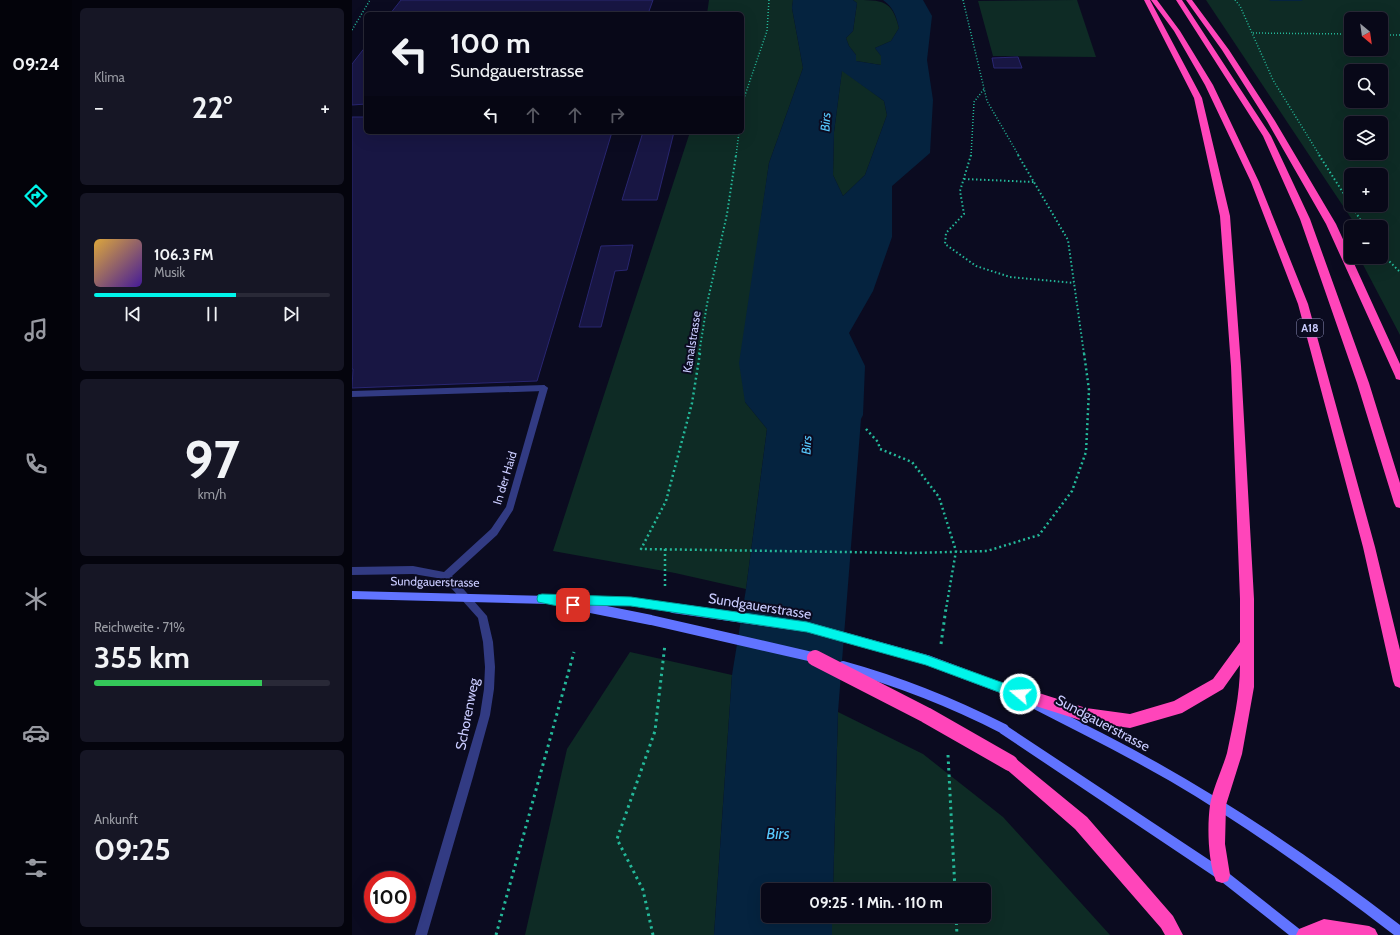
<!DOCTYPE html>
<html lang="de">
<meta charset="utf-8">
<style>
body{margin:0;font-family:Cabin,sans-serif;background:#161625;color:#f1f3f6;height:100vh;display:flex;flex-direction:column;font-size:15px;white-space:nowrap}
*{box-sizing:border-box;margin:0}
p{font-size:13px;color:#989aa2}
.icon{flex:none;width:22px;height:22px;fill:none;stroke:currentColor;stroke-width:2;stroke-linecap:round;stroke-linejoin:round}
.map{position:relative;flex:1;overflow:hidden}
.side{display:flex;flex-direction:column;gap:8px;padding:8px;background:#04040d;width:280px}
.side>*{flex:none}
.hud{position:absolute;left:12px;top:12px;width:380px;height:122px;border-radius:6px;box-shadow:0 4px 16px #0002,0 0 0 1px #292937;background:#080818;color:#f1f3f6;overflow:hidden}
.needle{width:26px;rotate:151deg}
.controls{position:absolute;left:992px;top:12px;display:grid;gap:8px}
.controls a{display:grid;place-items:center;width:44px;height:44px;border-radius:6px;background:#080818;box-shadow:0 4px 16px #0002,0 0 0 1px #292937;font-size:20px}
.speed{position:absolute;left:12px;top:871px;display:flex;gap:8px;font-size:20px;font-weight:700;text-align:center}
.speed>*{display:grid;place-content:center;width:52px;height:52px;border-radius:50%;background:#080818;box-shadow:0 4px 16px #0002,0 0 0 1px #292937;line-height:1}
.speed .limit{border:6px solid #d22;background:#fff;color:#111}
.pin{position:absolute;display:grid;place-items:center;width:34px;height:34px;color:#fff;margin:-17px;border-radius:8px;box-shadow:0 2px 6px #0006}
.me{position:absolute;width:44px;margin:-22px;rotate:288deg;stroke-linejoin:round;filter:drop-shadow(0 0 3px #0008)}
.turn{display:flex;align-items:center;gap:14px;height:84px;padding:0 20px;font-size:18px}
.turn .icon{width:52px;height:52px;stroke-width:2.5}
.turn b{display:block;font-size:28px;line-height:34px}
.lanes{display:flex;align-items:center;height:38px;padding:0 20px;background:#0003;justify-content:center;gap:20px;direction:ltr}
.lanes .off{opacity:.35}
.big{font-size:30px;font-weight:800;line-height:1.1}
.side .widget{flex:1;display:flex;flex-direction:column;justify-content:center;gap:6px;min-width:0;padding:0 14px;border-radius:6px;background:#161625}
.side .dial{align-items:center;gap:0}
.dial b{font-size:52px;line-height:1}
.song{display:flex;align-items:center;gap:12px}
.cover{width:48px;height:48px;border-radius:6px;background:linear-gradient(135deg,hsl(40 70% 55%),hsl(260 70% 35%))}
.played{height:4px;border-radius:2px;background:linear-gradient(90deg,#00f5ea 60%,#292937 60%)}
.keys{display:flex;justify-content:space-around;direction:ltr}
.heat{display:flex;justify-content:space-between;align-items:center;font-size:22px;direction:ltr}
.charge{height:6px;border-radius:3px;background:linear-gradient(90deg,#34c759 71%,#292937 0)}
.trip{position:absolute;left:409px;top:883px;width:230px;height:40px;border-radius:6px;background:#080818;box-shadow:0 4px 16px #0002,0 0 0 1px #292937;font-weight:800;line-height:40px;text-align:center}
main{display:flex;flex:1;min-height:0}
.menu{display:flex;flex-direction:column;width:72px;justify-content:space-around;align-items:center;background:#03030a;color:#989aa2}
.menu .icon{width:28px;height:28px}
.menu .active{color:#00f5ea}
.menu b{font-size:18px;color:#f1f3f6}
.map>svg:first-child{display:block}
.green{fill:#0e2b25;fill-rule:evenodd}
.water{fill:#05233f;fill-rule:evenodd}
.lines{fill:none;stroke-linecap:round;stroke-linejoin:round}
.stream{fill:#05233f;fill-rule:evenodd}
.building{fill:#181643;stroke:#292671}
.path-far3{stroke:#24b99a;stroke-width:1.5;stroke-dasharray:1 2;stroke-linecap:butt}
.path-far2{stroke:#24b99a;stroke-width:2;stroke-dasharray:1.5 2.5;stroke-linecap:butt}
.path-far1{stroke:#24b99a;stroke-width:2.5;stroke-dasharray:2 3;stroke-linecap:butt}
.path{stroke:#24b99a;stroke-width:3;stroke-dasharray:2.5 4;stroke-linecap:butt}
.lane{fill:#323b83;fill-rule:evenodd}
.street{fill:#323b83;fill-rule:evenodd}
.secondary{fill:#6174ff;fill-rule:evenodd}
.highway{fill:#ff45ba;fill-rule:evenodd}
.secondary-bridge-far1{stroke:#6174ff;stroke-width:8}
.secondary-bridge{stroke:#6174ff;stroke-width:10}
.highway-bridge{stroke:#ff45ba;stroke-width:16}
.route{fill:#00f5ea;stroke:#009f98}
.labels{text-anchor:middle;stroke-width:4;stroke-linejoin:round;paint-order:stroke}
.shield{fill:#0b0b20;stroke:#9192bc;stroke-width:1}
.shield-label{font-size:11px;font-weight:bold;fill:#caccff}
.street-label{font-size:12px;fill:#caccff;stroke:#0b0b20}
.water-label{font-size:13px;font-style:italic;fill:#58caff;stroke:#0b0b20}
.near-street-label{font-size:14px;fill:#caccff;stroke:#0b0b20}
.near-water-label{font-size:16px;font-style:italic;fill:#58caff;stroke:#0b0b20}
</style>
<main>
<nav class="menu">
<b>09:24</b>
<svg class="icon active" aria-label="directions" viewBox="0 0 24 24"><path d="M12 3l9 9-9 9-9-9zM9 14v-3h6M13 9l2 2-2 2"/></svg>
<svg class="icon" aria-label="music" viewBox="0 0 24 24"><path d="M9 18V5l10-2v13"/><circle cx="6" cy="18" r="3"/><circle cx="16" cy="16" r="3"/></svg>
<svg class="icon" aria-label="phone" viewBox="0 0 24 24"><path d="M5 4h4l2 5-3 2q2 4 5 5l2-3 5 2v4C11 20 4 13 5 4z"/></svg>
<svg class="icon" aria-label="climate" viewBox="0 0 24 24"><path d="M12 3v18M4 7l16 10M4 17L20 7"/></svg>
<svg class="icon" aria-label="car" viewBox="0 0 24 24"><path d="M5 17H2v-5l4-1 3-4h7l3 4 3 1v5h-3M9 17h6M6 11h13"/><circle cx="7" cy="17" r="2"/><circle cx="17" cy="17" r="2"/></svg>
<svg class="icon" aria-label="filters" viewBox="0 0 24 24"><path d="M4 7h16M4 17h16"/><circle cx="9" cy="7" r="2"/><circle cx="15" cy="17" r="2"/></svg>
</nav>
<section class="side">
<div class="widget"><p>Klima</p>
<div class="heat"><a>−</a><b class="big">22°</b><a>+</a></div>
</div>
<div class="widget">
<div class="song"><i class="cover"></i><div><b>106.3 FM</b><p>Musik</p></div></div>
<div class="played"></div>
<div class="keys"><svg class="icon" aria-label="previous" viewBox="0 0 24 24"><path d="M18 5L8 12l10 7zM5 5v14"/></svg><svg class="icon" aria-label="pause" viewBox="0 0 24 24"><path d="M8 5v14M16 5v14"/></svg><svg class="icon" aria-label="next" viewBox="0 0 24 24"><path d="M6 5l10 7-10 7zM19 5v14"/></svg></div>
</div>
<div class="widget dial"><b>97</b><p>km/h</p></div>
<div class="widget"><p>Reichweite · 71%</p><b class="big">355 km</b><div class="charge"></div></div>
<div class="widget"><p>Ankunft</p><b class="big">09:25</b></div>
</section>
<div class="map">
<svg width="1048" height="935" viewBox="0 0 1048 935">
<rect width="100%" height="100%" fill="#0b0b20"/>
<path class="green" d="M357 0H441L440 8 451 68 417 163 403 262 393 402 415 429 394 589 323 573 201 551 338 132H390V14H355Z
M501 0C531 0 540 0 547 28L539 41 523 48 530 57 529 65 504 61V55L497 46 494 38 501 31 505 3Z
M725 0 744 57 641 56 626 1Z
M854 0H1048V335L1007 257H1029V227H1005ZM999 19H1029V49H999ZM999 71H1029V101H999ZM999 123H1029V153H999ZM999 175H1029V205H999Z
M490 70 532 101 535 115 513 175 491 196 481 175 482 132Z
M278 652 380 675 362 935H173L215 749Z
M486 712 571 754 651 817 758 935H480V916H632V890H481Z"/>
<path class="water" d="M441 0H501L505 3 501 31 494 38 497 46 504 55V61L529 65V56L523 48 539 41 547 28C544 16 542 8 531 0H571L580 16 575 60 581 100 578 153 540 186V237L521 291 497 333 513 366 511 415 509 419 486 712 481 890H416V916H480V935H362L380 675 394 589 415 429 393 402 387 363 417 163 451 68 440 8ZM490 71 532 101 535 115 513 175 491 196 481 175 482 132Z"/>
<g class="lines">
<path class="stream" d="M917 0H951L949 1H919Z"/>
</g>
<path class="building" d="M49 0H301L296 14H38Z
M14 46V104L0 105V64Z
M666 57 670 68H642L640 58Z
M0 117H14V132H260L185 381 0 388 1 369H0Z
M291 132H322L305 200H270Z
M281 245 275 270 263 271 249 327H227L249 246Z"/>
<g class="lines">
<path class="path-far3" d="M611 0 635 101 667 156
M883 0 888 6 921 80 968 156
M0 30 18 0
M901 33 999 34
M1029 35H1048
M390 114 392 98 415 31 417 0
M384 156 387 132
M619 156 622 102 632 89"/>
<path class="path-far2" d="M619 155 608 191 612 214 594 233 593 244 624 266 658 277 722 283
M666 155 716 240 732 354
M967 155 999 205
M612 179 682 182
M999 205 1013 227
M1029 253 1048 272
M347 354 355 304 375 214 384 155"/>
<path class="path-far1" d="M348 353 340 403 314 501 289 549 560 553 635 551 687 535 720 491 734 452 737 390 732 353
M514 429 526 442 528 449 560 462 587 497 604 551 594 609
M313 549V587"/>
<path class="path" d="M589 644 594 608
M596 755 603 890
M604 916 605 935
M144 935 222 652
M301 935 291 890 265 839 303 731 313 644"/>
<path class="lane" d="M192 385 196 388 192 391 0 397V391Z"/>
<path class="street" d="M192 385 196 388 161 510 145 535 100 576 135 616 141 642 143 667 142 689 138 715 121 777 75 935H63L128 715 132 689 133 667 131 642 126 618 91 579 61 574 0 575V567L61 566 92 572 139 529 154 507 188 388Z"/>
<path class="secondary" d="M679 698C703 708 726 721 750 733 856 787 954 853 1048 925V935H1042C970 880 896 827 818 781 771 754 723 730 676 706L674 703 676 700Z
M652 724 874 871 950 931 952 935H937L866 879 648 733 647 729 648 725Z"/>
<path class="highway" d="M792 0H798L850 98 878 216 889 366 902 599V687L890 754 874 805 873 844 878 875 876 881 870 883 864 881C856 861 855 827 858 805 861 788 870 770 875 753 881 724 888 695 888 665L871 689 830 713 778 728 734 722 655 697 650 695 648 690 650 685 655 683 734 708 778 714 822 701 861 679 888 642V599L879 366 868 216 842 98Z
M799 0H805L828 31 861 85 907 182 956 304 1023 547 1048 650V688L1043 686 1041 681 1011 547 946 304 899 182 853 85 822 31Z
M824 0H830L919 136 958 219 1017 383 1048 483V508L1044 507 1042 503 1005 383 948 219 911 136Z
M834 0H840L877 50 923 121 984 224 1048 364V380L1044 379 1043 376 974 224 915 121 870 50Z
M658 755 663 758 735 817 821 916 831 935H813L809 928 723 829 653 768 650 763 653 758Z
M972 919 1017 926 1023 929 1026 935H944L947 929Z"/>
<path class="secondary-bridge-far1" d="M0 595 279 602 328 609
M214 603 244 609"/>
<path class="secondary-bridge" d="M239 608 299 620 465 658
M321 608 455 627 575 660 655 690
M491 666C549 682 599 702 652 729"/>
<path class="highway-bridge" d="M463 658 574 715 658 763"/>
</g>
<path class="route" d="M190 594 279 597 455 622 574 655 668 689 672 691 674 694 672 698 668 700 574 665 455 632 279 606 226 605 225 608 221 609 186 602 185 599 186 595Z"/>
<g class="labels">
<rect class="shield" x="945" y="319" width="26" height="18" rx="3"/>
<g class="shield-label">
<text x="958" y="332">A18</text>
</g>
<g class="street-label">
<text transform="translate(340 342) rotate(-81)" y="4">Kanalstrasse</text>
<text transform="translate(153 478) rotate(-73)" y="4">In der Haid</text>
<text transform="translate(83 582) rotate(1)" y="4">Sundgauerstrasse</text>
</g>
<g class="water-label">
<text transform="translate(473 122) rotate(-87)" y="5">Birs</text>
<text transform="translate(454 445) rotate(-87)" y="5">Birs</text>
</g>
<g class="near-street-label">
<text transform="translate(408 606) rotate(9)" y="5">Sundgauerstrasse</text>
<text transform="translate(115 714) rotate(-79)" y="5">Schorenweg</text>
<text transform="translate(751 723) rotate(28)" y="5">Sundgauerstrasse</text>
</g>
<g class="near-water-label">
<text x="426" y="839">Birs</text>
</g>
</g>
</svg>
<div class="controls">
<a><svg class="needle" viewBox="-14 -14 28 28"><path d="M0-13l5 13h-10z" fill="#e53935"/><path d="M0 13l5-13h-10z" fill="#989aa2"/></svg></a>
<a><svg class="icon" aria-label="search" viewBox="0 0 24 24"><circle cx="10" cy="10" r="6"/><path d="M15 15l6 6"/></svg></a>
<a><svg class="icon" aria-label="layers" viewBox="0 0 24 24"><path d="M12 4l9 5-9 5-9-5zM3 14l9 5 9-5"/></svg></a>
<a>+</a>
<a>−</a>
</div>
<div class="speed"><div class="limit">100</div></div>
<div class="pin" style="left:221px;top:605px;background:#d93025"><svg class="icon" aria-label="arrive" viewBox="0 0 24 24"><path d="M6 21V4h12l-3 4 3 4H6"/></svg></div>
<svg class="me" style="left:668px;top:694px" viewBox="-20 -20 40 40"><circle r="17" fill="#00f5ea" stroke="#fff" stroke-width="3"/><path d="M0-11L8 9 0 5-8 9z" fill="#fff"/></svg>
<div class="trip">09:25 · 1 Min. · 110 m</div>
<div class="hud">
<div class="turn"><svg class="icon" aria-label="left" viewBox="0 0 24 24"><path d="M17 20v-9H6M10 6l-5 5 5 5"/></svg><div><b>100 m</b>Sundgauerstrasse</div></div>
<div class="lanes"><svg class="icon" aria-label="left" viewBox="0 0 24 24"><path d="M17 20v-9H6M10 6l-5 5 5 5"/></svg><svg class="icon off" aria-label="ahead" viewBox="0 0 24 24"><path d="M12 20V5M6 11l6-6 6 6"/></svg><svg class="icon off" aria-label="ahead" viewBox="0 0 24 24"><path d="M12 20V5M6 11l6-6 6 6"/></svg><svg class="icon off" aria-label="right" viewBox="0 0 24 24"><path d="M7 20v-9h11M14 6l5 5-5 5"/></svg></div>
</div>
</div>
</main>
